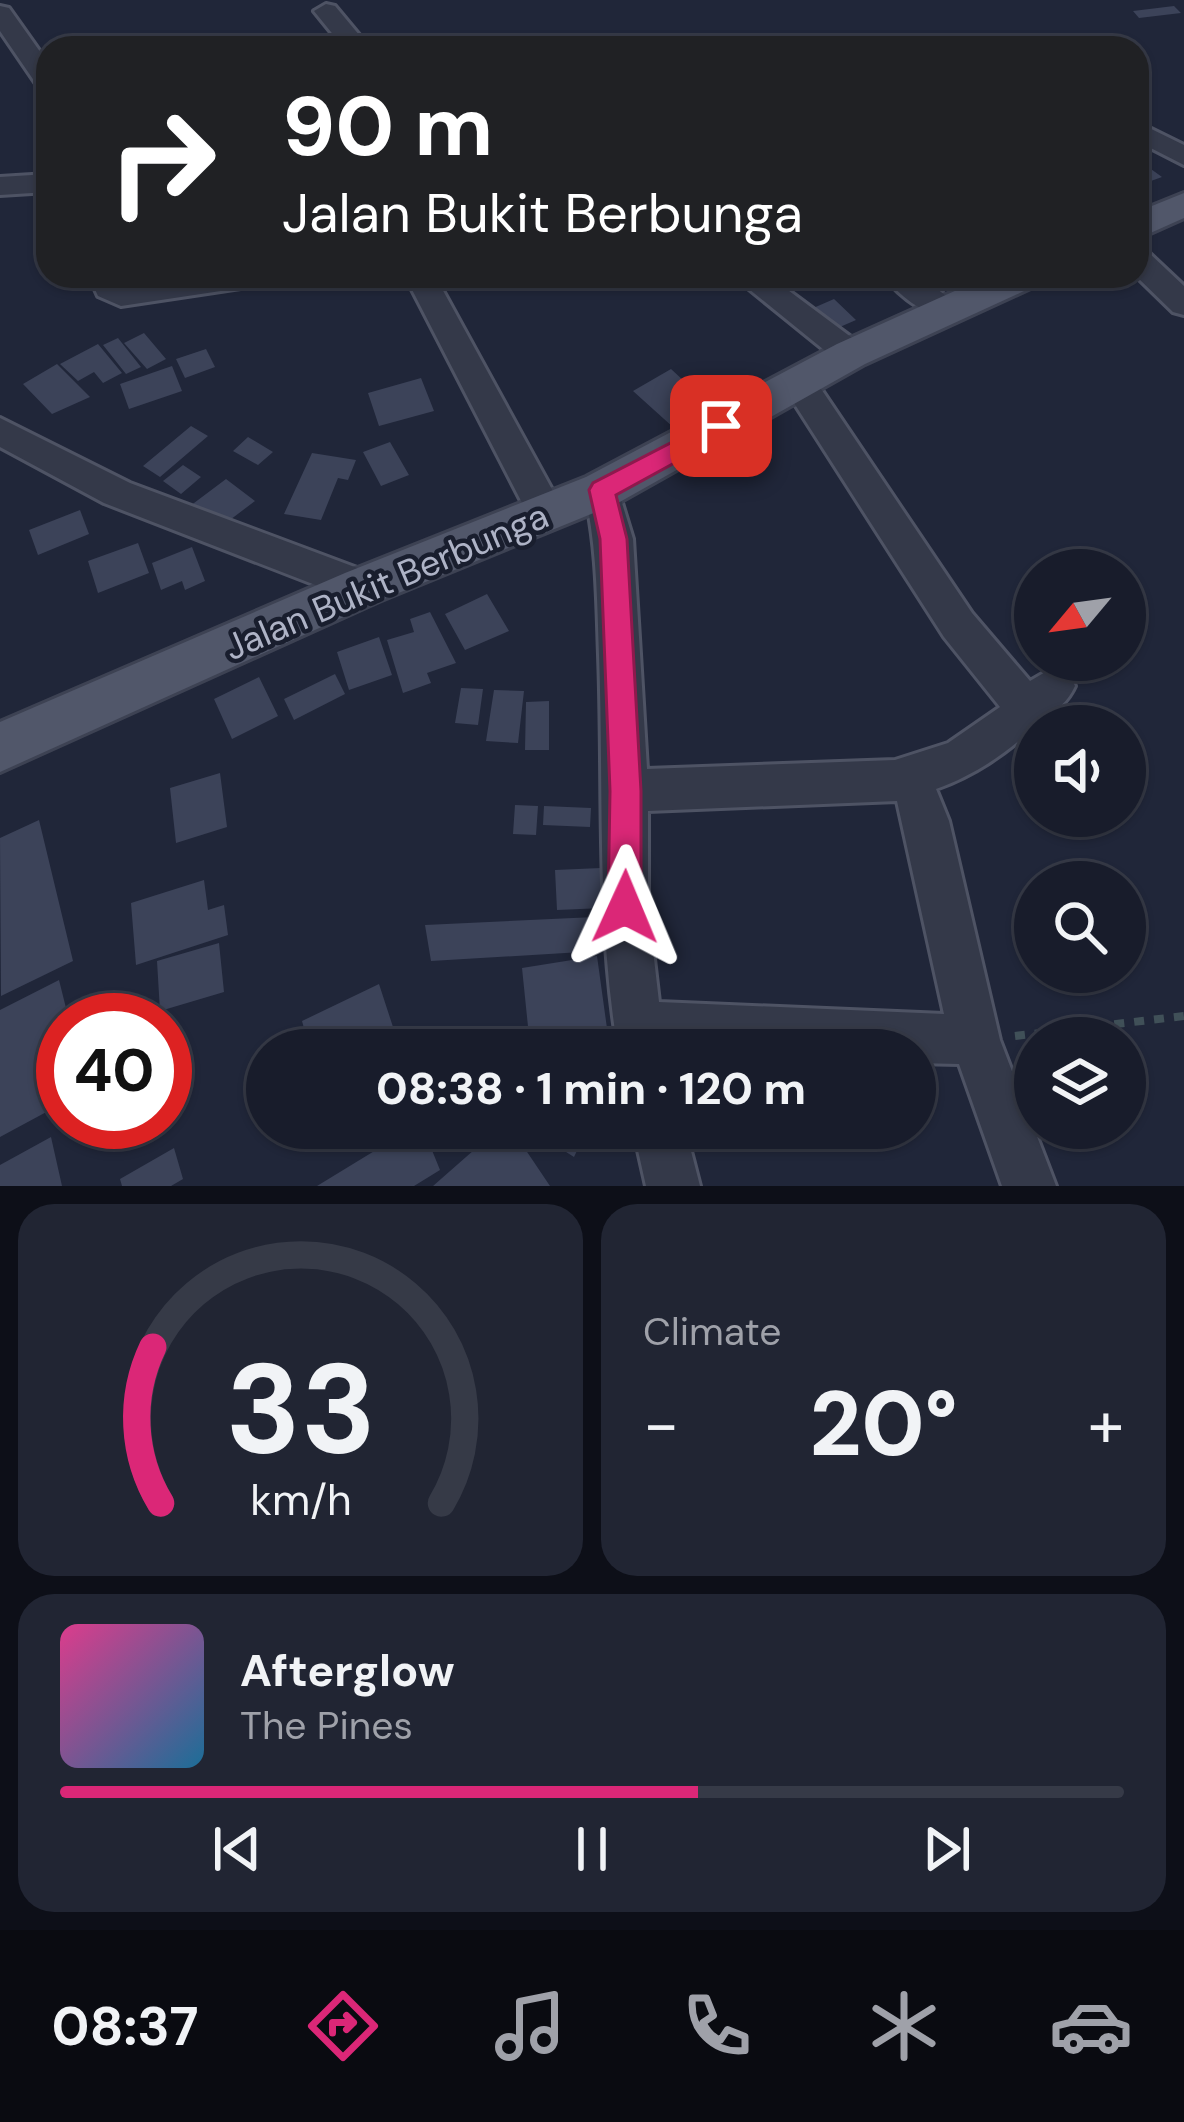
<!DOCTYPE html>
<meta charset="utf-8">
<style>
body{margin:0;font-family:"DM Sans",sans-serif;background:#212533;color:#f1f3f6;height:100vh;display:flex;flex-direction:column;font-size:45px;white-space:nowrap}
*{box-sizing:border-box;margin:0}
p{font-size:39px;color:#9fa1a9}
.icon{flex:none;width:66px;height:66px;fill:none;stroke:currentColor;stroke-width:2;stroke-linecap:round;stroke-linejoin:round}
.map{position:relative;height:1186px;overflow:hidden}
.panel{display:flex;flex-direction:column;gap:18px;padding:18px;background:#0d0f18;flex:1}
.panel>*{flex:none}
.banner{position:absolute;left:36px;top:36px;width:1113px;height:252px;border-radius:36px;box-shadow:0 3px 9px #0004,0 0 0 3px #363a47;background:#202124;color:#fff;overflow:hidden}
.needle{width:78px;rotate:241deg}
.buttons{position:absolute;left:1014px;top:549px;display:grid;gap:24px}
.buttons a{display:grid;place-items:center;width:132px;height:132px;border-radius:50%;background:#181c2b;box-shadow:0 3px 9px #0004,0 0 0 3px #363a47;font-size:60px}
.speed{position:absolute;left:36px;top:993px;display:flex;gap:24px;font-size:60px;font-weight:700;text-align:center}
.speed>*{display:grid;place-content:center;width:156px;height:156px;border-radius:50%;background:#181c2b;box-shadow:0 3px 9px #0004,0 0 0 3px #363a47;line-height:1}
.speed .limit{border:18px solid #d22;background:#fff;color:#111}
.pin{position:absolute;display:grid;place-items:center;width:102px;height:102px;color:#fff;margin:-51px;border-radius:24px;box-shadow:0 6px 18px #0006}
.me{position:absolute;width:132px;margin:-66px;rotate:1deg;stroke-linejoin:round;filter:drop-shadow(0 0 9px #0008)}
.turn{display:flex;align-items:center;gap:42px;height:252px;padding:0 48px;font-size:54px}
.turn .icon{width:156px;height:156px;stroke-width:2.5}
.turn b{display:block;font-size:84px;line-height:102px}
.big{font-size:90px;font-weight:800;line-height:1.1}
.panel .tile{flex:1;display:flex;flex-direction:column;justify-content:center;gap:18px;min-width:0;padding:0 42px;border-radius:36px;background:#212533}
.panel .dial{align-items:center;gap:0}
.dial svg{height:312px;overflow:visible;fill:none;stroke:#363a47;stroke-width:7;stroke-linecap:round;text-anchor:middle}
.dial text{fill:#f1f3f6;stroke:none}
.song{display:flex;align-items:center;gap:36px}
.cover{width:144px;height:144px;border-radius:18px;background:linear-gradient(135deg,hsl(330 70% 55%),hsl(200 70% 35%))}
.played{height:12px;border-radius:6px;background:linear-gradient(90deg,#db2777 60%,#363a47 60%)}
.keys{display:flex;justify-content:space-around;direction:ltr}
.heat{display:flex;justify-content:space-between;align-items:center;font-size:66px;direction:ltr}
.panel .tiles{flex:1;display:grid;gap:18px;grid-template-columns:1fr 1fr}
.tile:last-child{grid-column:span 2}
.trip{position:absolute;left:246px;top:1029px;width:690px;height:120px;border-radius:60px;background:#181c2b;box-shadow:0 3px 9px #0004,0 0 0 3px #363a47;font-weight:800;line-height:120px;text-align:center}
.tab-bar{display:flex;height:192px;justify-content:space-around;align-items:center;background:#0a0b11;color:#9fa1a9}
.tab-bar .icon{width:84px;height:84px}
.tab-bar .active{color:#db2777}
.tab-bar b{font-size:54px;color:#f1f3f6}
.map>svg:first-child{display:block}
.building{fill:#3c4359}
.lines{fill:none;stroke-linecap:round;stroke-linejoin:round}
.minor-casing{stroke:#4e5364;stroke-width:6}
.major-casing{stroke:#3d4253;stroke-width:6}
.path{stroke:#405058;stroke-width:8;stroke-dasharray:10 10;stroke-linecap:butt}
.minor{fill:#343949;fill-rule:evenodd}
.major{fill:#51576a;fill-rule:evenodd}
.route{fill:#db2777;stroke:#8e194d;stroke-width:3}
.labels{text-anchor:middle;stroke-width:9;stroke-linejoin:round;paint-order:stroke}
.street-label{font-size:36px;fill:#aeb3c6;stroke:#191e2e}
</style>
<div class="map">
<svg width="1184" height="1186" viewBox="0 0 1184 1186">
<rect width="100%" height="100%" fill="#202639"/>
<path class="building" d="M1174 6 1181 13 1139 18 1133 11Z
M814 34 818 47 791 48 787 35Z
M1137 159 1162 177 1137 186Z
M834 299 856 320 833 330 811 309Z
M144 333 166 359 147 369 124 343Z
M118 338 141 367 126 374 103 345Z
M98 344 122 373 103 383 94 372 78 381 60 364Z
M206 349 215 367 185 378 176 359Z
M57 364 90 397 52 414 23 384Z
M172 366 182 391 129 409 120 384Z
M671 369 711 406 674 428 633 391Z
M421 378 434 411 379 426 368 393Z
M191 426 208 436 160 477 143 466Z
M248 437 273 452 258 465 233 451Z
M390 442 409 475 381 486 363 452Z
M312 453 356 460 348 480 338 478 321 520 284 514Z
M183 465 201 477 181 494 163 481Z
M226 479 255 501 218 529 190 506Z
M80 510 89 534 38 555 29 530Z
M138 543 149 573 98 593 88 561Z
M192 547 205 581 185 590 182 581 161 590 152 563Z
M487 594 509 631 465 650 445 614Z
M430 612 456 663 427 673 431 683 403 693 387 640 414 632 410 619Z
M379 637 392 675 349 690 337 652Z
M335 674 345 694 294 720 284 699Z
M259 677 278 716 232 739 214 699Z
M461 688 483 689 478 725 455 723Z
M494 690 524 691 518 743 486 741Z
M549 701V750H525L526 702Z
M220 773 227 827 176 843 170 788Z
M515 805 538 806 536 835 513 834Z
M544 806 591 808 590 827 543 825Z
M39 820 73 961 1 996 0 838Z
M601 868 604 908 557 910 555 870Z
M204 880 208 910 224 905 228 935 136 965 131 903Z
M595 917 598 951 431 961 425 925Z
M219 943 224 992 160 1011 157 961Z
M597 956 610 1050 530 1046 522 968Z
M59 980 69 1020H63V1103L0 1137V1010Z
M379 984 393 1027 378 1034 383 1048 358 1050 355 1040 333 1050H310L302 1021Z
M412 1128H423L440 1170 414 1186H317Z
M499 1128H511L550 1186H433Z
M528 1128H588L574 1157Z
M51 1137 62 1186H0V1165Z
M174 1148 183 1179 171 1186H122L120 1179Z"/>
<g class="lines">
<g class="minor-casing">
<path id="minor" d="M326 4 335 6 370 48H344L314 11Z
M0 6 9 8 48 63V90L39 88 0 31Z
M1137 122 1184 145V165L1137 141Z
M48 174V192L0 195V177Z
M1137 249 1148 252 1184 286V315L1173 312 1136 276Z
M89 276H119L126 284 180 276H269L254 286 121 306 98 296Z
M405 276H435L566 515 560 526 547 530 534 526Z
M733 276H769L863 346 867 354 863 362H839Z
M884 276H921L961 308 956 316C932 323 898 295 884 276Z
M799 371 811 374 972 613 1030 681 1054 667 1069 673 1075 686C1066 706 1049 715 1035 727 1005 754 975 775 936 789L949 821 1000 1040 1056 1186H1002L959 1064 915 1063V1050H618C596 920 604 787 599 655 597 599 597 545 584 490L589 480 602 476 615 480 633 539 647 769 895 760 948 743 1000 707 944 637 787 392 782 383 787 374ZM897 801 944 1014 659 1002 648 907V811Z
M0 418 130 483 376 575 381 587 376 599 362 603 104 503 0 447Z
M633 1128H685L700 1186H646Z"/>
</g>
<g class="major-casing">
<path id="major" d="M1184 193V218L1137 239V212Z
M988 276H1043L1037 285 865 364 618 503 379 601 0 772V722L345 573 586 477 837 344Z"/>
</g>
<path class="path" d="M1015 1036 1184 1016"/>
<use href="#minor" class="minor"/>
<use href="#major" class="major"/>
</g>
<path class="route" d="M721 417 729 420V433L616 495 627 539 641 791V907L636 919 625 924 613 919 608 907 610 791 600 539 589 490 593 483Z"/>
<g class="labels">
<g class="street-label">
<text transform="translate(386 581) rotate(-23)" y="13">Jalan Bukit Berbunga</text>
</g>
</g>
</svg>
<div class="buttons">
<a><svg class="needle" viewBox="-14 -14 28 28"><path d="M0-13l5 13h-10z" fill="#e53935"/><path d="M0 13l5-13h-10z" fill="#9fa1a9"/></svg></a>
<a><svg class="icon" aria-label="sound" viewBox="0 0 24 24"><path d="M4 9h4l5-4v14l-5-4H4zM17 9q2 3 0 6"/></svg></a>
<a><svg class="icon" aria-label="search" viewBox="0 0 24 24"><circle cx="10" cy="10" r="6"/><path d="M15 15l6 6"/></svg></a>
<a><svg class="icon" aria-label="layers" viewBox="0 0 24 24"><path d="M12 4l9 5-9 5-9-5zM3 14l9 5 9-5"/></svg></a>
</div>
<div class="speed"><div class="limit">40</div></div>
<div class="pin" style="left:721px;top:426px;background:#d93025"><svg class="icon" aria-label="arrive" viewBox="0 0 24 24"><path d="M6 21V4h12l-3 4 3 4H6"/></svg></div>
<svg class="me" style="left:625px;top:907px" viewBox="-20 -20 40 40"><path d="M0-17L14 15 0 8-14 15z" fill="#db2777" stroke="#fff" stroke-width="4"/></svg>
<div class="trip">08:38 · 1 min · 120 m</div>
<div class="banner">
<div class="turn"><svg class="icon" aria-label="right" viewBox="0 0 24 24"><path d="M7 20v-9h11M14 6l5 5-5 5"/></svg><div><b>90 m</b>Jalan Bukit Berbunga</div></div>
</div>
</div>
<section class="panel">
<div class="tiles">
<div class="tile dial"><svg viewBox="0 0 100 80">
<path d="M14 69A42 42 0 1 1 86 69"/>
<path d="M14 69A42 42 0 0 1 12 29" stroke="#db2777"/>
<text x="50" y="56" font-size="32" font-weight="700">33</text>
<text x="50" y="72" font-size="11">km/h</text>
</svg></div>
<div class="tile"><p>Climate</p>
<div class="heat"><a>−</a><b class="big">20°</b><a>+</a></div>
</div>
<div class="tile">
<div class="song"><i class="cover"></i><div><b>Afterglow</b><p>The Pines</p></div></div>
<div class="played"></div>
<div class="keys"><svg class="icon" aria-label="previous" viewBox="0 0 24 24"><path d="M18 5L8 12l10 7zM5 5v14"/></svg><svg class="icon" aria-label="pause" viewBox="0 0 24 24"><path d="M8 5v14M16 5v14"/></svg><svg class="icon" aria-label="next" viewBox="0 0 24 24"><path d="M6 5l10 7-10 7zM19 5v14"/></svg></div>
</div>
</div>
</section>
<nav class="tab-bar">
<b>08:37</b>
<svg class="icon active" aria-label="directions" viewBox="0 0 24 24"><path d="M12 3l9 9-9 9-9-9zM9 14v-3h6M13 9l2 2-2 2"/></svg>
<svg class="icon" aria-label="music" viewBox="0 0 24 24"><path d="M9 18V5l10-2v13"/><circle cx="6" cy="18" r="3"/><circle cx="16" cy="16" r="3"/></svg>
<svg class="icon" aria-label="phone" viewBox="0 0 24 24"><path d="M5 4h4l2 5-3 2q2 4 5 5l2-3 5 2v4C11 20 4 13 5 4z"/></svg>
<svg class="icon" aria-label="climate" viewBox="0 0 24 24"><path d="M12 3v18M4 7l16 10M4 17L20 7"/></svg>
<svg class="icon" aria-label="car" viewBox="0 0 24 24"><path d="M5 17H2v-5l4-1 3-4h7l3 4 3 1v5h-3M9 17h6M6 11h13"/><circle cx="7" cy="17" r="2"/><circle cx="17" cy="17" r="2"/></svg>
</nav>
